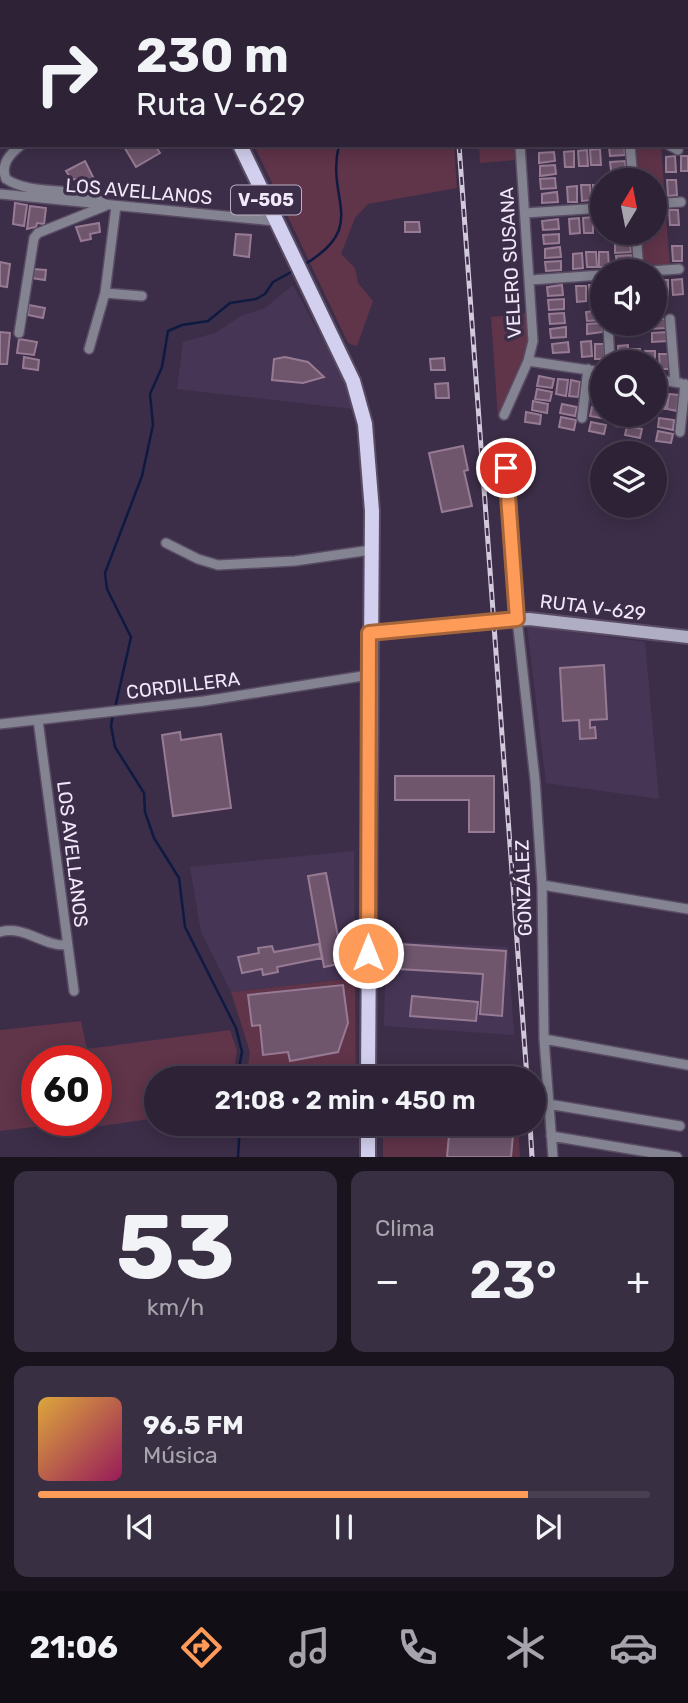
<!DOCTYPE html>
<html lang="es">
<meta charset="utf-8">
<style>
body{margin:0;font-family:Rubik,sans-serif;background:#392f42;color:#f1f3f6;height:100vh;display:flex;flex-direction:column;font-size:26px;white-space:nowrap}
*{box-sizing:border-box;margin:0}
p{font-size:23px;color:#a7a4ad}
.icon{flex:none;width:38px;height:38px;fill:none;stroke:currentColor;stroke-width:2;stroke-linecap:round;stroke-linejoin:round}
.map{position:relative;height:1157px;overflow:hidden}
.details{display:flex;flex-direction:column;gap:14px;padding:14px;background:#19131e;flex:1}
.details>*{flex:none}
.guide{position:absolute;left:0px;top:0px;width:690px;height:147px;box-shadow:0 4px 18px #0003,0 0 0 2px #483f51;background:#2d2236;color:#f1f3f6;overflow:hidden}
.needle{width:46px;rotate:10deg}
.controls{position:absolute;left:590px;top:168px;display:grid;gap:14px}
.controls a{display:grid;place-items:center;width:77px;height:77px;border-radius:50%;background:#2d2236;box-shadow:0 4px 18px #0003,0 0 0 2px #483f51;font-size:35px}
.speed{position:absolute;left:21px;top:1045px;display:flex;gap:14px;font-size:35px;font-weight:700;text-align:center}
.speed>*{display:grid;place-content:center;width:91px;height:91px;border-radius:50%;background:#2d2236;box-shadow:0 4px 18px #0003,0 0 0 2px #483f51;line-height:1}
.speed .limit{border:10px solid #d22;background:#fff;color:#111}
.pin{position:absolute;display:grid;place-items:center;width:60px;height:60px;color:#fff;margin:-30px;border:4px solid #fff;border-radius:50%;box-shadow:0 2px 7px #0007}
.me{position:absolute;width:77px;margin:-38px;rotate:0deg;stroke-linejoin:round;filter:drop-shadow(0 0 5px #0008)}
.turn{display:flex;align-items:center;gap:24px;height:147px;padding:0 21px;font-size:32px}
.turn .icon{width:91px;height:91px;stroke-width:2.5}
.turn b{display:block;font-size:49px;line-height:60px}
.big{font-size:52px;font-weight:600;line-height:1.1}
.details .tile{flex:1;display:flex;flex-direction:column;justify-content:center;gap:10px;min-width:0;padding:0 24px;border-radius:14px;background:#392f42}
.details .dial{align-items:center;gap:0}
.dial b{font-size:91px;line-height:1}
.song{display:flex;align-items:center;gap:21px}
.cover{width:84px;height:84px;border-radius:10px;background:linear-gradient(135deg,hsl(40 70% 55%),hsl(330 70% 35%))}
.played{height:7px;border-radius:4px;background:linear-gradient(90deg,#fe9b59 80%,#483f51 80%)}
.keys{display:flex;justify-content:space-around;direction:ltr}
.heat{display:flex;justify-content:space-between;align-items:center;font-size:38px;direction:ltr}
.details .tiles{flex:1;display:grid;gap:14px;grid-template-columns:1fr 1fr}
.tile:last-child{grid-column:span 2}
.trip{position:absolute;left:144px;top:1066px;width:402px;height:70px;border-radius:35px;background:#2d2236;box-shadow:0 4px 18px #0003,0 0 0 2px #483f51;font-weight:600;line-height:70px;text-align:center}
.menu{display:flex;height:112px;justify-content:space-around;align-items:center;background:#120e16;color:#a7a4ad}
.menu .icon{width:49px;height:49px}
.menu .active{color:#fe9b59}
.menu b{font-size:32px;color:#f1f3f6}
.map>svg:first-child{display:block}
.built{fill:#473555}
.green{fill:#603449;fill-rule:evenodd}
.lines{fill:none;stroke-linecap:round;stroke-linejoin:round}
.stream{stroke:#0e1a42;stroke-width:2.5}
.river{stroke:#0e1a42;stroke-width:18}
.building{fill:#6f566d;stroke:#977b94;stroke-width:2}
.minor-casing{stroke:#594c64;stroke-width:12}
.secondary-casing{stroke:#594c64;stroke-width:16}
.primary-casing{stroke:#594c64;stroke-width:18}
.minor{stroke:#838391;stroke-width:9}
.secondary{stroke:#b0aec5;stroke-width:12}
.primary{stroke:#d2d0ee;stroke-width:14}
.rail-casing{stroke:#d3c9dc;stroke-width:5}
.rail{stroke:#3c2e48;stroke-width:2.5;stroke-dasharray:8;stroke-linecap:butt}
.route-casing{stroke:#a5653a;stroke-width:18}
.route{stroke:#fe9b59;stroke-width:12}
.labels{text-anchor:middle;stroke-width:7;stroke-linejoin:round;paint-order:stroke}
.shield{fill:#3c2e48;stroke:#bbb0c4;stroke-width:2}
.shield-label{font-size:18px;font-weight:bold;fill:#f1e8f9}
.street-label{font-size:19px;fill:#f1e8f9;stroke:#3c2e48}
</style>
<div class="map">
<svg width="688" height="1157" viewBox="0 0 688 1157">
<rect width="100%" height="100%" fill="#3c2e48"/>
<path class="built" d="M293 285 345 381 353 409 177 389 183 342 215 333 241 316 265 308Z
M527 626 645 642 659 799 546 783Z
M354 851 355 978 231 992 201 932 190 867Z
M386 941 508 947 514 1035 384 1026Z"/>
<path class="green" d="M254 145H454L457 188 368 204 355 218 341 254 355 268 358 283 373 301 357 346 348 343Z
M479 145H515L516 160 480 163Z
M634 145H661L665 200H655L654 180H636Z
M665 205 670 266 645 267 641 265 639 233H654L655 206Z
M528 313 527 349 498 418 491 317Z
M355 978 356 1078H246L250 1052 231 992Z
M81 1021 87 1049 230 1030 237 1051 232 1078H156V1118L74 1130 66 1123 0 1131V1030ZM37 1060H96V1120H37Z
M383 1124H518L520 1157H383Z"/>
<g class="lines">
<path class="stream" d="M302 266C371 226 325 201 339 145
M115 708 131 637 107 589 105 573 142 476 153 425 150 394 162 367 168 331 182 325 208 321 230 303 256 299 265 294 273 282 293 271
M113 714 111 726 115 747 144 793 145 812 154 838 179 878 185 927 236 1028 242 1052 237 1078
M238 1157 240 1124"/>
<path class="river" d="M340 2 341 0"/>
</g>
<path class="building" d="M123 145H160L156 147 160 153 136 167Z
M624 145 625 155 610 156 609 147Z
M600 149 601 165H591L590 150Z
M587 150 588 166H579L578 151Z
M574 151V167H565L564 152Z
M554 152 555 161 539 163V153Z
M675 156 676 172H666V157Z
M681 156H688V171H681Z
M85 161 95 181 71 179 66 171Z
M625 161 626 170 611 171 610 162Z
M555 165 556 174 540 176V166Z
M555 178 556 188 541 189 540 179Z
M667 180H676L677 195 668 196Z
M581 185H590L591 200 582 201Z
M593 185H602V200H594Z
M577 186V202H568L567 187Z
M557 192 558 202 542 203V194Z
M15 203 27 205 24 226 13 224Z
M30 206 46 208 44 224 37 223 36 227 27 229Z
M669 210H678L679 225H670Z
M593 217V233H584L583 218Z
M579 218 580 233 570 234 569 219Z
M558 219 559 229 543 230 542 221Z
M405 222H419L420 232H405Z
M99 223 100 232 90 234 91 239 81 241 76 227Z
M236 234 251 235 249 257 234 255Z
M559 234V243L544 244 543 235Z
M630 243 631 252 615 253V244Z
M672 246H682V261H673Z
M560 247 561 257 545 258V249Z
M586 252H596L597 267H587Z
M599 252H608L609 267H599Z
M582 253 583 268 573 269V254Z
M632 255 633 265 617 266 616 256Z
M561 261V270L546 271 545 262Z
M0 262 10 264 7 287 0 286Z
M33 269 46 270 45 280 31 278Z
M682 279 683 294 673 295 672 280Z
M658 280H668V295L659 296Z
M562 285 563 295 548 296 547 287Z
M589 285H598L599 300H590Z
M576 286H586V301L577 302Z
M564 299V309L549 310 548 300Z
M29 305 45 308 43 318 28 315Z
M601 310 602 320 587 321 586 312Z
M564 313 565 323 550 324 549 314Z
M654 319H665L666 328 650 329V324H654Z
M602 323 603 332 587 334V324Z
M617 324H632L633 331 618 332Z
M566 327V337L551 338 550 329Z
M0 332 10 333 7 364H0Z
M667 332 668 341 652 342V333Z
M19 339 37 342 34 355 17 353Z
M591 341 592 356 582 357 581 342Z
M568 342 569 352 553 353 552 344Z
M595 344H604L605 359H595Z
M628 345V361H619L618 346Z
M630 349H640V362H631Z
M645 351H655V366L654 362H646Z
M659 354H668L669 369H660Z
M24 357 39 360 38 370 23 368Z
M285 357 308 362 324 377 303 383 272 380 274 359Z
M444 358 445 370H431L430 359Z
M539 376 554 379 552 388 537 386Z
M558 379 568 380 566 396 556 394Z
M571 380 580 382 578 397 569 396Z
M448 383 449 398H436L435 384Z
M594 383 602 384 601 400 592 398Z
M537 389 552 392 550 401 535 399Z
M658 392 667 394 665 409 656 408Z
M669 394 679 395 677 411 667 409Z
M533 401 548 404 547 413 532 410Z
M562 404 577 407 575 416 560 413Z
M592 407 602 409 606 419 590 416Z
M526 412 541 415 540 424 525 422Z
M628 415 644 416 642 425 627 422Z
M561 417 576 420 574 430 559 427Z
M659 418 674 420 673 430 658 427Z
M591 422 606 425 604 434 589 431Z
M627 426 642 429 640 438 625 435Z
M658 431 673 434 671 443 656 441Z
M463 446 468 470 464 471 472 506 442 512 429 453Z
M604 665 607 719 590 720V728L595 727 596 738 580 739 579 720 563 721 560 668Z
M180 732 181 740 221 734 231 808 173 816 162 735Z
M395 776H494V832H469V800H395Z
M326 873 343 963 324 967 308 876Z
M319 944 322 958 277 967 278 972 263 975 262 969 242 973 238 957 259 953 258 948 272 946 274 952Z
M399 944 506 951 502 1016 480 1014 483 974 398 969Z
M343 985 348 1023 338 1052 290 1061 288 1052 263 1055 260 1025 252 1026 248 995Z
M412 996 478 1002 476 1021 410 1016Z
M450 1124H514L511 1157H447Z"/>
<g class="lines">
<g class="minor-casing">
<path id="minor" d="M568 0V2
M603 0 607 2
M646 0V2
M180 2V0
M21 145C10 154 0 164 6 179 36 198 78 183 105 204
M630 145 633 180
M669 145 678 150
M0 194 275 221
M654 204 681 202
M525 213 602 208
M636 233 639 271
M651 271 679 269
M530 280 602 275
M105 293 142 296
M670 319 675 382
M608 324 610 362
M19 333 34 238 38 233 105 206
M89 349 105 293 116 206
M528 361 602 372
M654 379 680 383
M504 415 528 361 533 341 520 145
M582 418 588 369
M618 422 619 415
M680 432 685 384
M504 443 517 619 535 780 542 885 544 1039 553 1157
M166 543 198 559 218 565 295 561 371 550
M38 720 74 991
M0 724 204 701 369 675
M542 885 688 909
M0 932C25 925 42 946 66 945
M544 1039 688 1065
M548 1104 680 1126
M551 1136 677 1157"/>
</g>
<g class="secondary-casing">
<path id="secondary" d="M369 633 529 619 688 637"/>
</g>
<g class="primary-casing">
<path id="primary" d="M207 2V0
M240 145 353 381 365 424 372 511 368 1078
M368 1157V1124"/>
</g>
<use href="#minor" class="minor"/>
<use href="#secondary" class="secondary"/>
<use href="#primary" class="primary"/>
<g class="rail-casing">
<path id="rail" d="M449 0V2
M459 145 527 1078
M530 1124 532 1157"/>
</g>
<use href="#rail" class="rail"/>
</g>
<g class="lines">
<g class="route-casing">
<path id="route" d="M368 953 369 633 517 619 506 468"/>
</g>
<use href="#route" class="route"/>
</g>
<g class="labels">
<rect class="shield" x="231" y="185.5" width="70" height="29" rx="5"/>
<g class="shield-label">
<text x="266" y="206">V-505</text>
</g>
<g class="street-label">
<text transform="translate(139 191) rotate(5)" y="7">LOS AVELLANOS</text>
<text transform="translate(510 263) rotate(-93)" y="7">VELERO SUSANA</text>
<text transform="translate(593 607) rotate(7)" y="7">RUTA V-629</text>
<text transform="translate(183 685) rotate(-7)" y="7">CORDILLERA</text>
<text transform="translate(73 854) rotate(83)" y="7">LOS AVELLANOS</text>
<text transform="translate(523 888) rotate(-92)" y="7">GONZÁLEZ</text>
</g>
</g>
</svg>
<div class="controls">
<a><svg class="needle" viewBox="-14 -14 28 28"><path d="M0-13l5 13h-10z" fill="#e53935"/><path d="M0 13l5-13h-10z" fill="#a7a4ad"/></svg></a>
<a><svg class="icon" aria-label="sound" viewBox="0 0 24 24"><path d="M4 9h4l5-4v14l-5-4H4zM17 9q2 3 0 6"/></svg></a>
<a><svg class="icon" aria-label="search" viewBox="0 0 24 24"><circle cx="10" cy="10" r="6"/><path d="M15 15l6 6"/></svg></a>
<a><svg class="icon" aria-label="layers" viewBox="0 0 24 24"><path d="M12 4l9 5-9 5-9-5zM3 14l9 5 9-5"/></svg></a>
</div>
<div class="speed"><div class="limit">60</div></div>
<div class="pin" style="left:506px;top:468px;background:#d93025"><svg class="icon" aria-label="arrive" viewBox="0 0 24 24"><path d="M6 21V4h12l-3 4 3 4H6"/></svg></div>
<svg class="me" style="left:368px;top:953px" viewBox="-20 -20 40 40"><circle r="17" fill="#fe9b59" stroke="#fff" stroke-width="3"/><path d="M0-11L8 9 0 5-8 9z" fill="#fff"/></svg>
<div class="trip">21:08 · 2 min · 450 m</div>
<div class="guide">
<div class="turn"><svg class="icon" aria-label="right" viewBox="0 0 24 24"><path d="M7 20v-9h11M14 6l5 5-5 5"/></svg><div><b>230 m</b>Ruta V-629</div></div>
</div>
</div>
<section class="details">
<div class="tiles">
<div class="tile dial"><b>53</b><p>km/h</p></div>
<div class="tile"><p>Clima</p>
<div class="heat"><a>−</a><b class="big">23°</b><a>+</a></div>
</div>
<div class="tile">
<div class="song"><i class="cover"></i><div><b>96.5 FM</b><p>Música</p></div></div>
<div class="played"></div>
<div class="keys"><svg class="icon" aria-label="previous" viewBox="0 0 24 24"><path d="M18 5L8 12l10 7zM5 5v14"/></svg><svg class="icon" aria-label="pause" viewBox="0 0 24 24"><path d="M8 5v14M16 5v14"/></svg><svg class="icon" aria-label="next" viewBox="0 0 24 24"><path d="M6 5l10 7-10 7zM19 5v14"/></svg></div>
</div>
</div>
</section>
<nav class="menu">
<b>21:06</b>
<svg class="icon active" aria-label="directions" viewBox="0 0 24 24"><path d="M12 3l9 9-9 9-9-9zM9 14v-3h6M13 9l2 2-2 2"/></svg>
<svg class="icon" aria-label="music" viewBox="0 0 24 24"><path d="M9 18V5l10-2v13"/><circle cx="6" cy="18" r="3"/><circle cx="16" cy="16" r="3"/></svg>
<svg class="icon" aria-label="phone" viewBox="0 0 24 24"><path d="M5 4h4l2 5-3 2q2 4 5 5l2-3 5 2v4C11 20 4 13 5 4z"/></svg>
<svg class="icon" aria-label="climate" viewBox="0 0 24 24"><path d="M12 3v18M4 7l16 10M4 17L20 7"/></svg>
<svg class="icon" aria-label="car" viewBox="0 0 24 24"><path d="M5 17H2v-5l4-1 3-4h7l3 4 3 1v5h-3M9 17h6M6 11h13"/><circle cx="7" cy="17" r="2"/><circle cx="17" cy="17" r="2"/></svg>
</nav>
